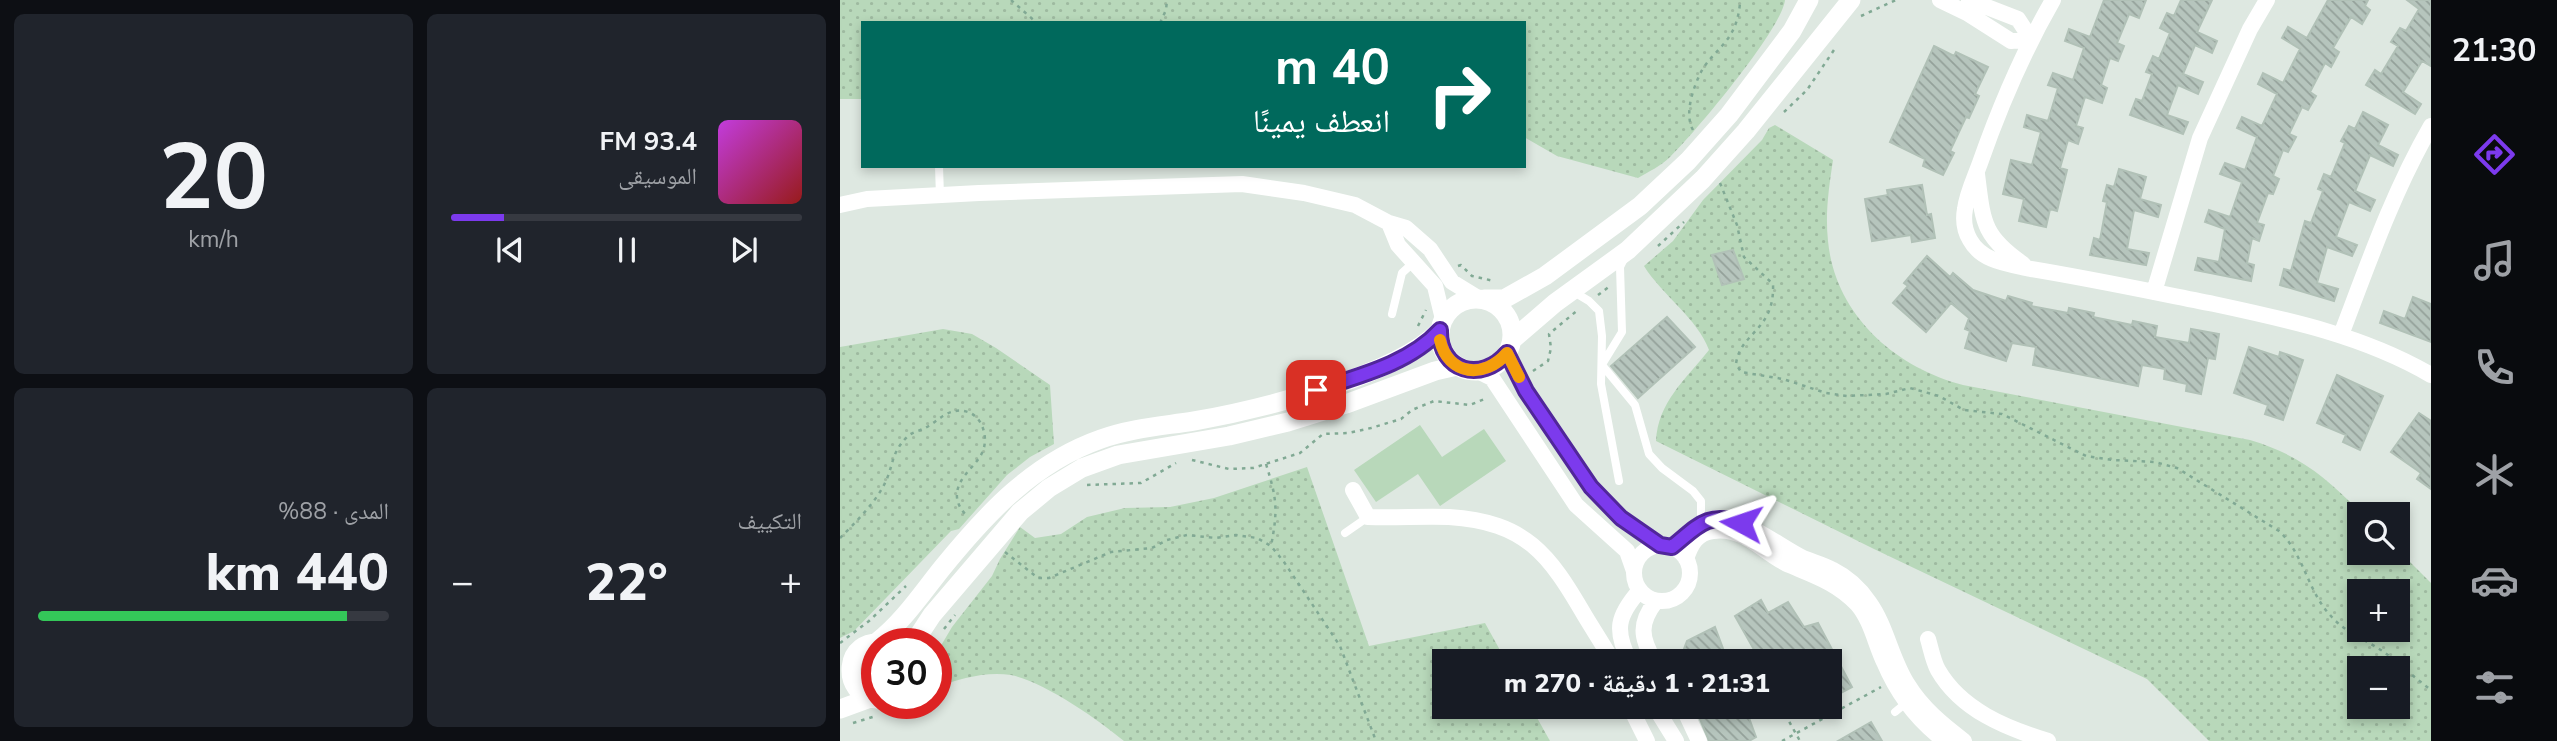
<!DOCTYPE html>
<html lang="ar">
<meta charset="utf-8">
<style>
body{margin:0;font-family:"Nunito Sans","Noto Naskh Arabic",sans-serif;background:#20242c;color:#f1f3f6;direction:rtl;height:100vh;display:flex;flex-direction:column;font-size:26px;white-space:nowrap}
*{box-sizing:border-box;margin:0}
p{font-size:23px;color:#9ea1a6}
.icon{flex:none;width:38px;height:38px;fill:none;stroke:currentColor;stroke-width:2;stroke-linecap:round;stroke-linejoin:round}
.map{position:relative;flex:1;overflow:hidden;direction:ltr}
.panel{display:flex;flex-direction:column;gap:14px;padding:14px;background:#0d0f14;width:840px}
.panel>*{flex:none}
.banner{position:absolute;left:21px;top:21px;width:665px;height:147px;border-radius:0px;box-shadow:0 4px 10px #0003;direction:rtl;background:#00695c;color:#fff;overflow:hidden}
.buttons{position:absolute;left:1507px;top:502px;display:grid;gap:14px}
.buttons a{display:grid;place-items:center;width:63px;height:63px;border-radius:0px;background:#171b24;box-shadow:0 4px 10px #0003;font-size:35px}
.speed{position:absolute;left:21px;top:628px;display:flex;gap:14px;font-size:35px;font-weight:700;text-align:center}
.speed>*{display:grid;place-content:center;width:91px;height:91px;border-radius:50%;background:#171b24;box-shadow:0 4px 10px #0003;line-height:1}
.speed .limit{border:10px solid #d22;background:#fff;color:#111}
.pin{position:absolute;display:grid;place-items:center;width:60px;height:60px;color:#fff;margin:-30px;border-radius:14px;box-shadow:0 4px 10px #0006}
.me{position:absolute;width:77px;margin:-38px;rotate:275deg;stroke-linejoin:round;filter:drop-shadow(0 0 5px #0008)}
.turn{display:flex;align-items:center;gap:24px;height:147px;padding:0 21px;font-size:32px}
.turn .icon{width:91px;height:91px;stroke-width:2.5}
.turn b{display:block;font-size:49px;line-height:60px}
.big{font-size:52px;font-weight:800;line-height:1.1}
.panel .card{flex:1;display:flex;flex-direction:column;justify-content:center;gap:10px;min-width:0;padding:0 24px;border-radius:10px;background:#20242c}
.panel .dial{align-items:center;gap:0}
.dial b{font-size:91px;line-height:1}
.song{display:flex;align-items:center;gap:21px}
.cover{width:84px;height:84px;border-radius:10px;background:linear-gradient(135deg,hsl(290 70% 55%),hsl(0 70% 35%))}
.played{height:7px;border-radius:4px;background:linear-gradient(90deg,#7c3aed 15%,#363941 15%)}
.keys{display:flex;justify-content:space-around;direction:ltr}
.heat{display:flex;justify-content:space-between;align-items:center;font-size:38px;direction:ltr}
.charge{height:10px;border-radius:5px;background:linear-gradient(90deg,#34c759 88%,#363941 0)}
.panel .tiles{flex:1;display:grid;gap:14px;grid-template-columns:repeat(2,1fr)}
.trip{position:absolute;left:592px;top:649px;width:410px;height:70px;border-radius:0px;background:#171b24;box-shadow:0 4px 10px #0003;font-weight:800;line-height:70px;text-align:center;direction:rtl}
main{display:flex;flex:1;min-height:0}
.tabs{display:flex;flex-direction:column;width:126px;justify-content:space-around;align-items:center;background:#090b0e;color:#9ea1a6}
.tabs .icon{width:49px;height:49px}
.tabs .active{color:#7c3aed}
.tabs b{font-size:32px;color:#f1f3f6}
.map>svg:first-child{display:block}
.green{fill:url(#green-dots);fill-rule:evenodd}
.pitch{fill:#b8d8ba}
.building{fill:url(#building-back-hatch);stroke:#b1c1b7;stroke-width:2}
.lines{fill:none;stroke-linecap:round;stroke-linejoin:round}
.path{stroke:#81a994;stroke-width:2.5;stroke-dasharray:3.5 5;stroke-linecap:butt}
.service{stroke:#fff;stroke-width:8}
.minor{stroke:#fff;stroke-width:16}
.tertiary{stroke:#fff;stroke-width:19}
.route-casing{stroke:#51269a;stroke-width:18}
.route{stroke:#7c3aed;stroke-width:12}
.slow{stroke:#f59e0b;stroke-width:12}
</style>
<main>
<nav class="tabs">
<b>21:30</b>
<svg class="icon active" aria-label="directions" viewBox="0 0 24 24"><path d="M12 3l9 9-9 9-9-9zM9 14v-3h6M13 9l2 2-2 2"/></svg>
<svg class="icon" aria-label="music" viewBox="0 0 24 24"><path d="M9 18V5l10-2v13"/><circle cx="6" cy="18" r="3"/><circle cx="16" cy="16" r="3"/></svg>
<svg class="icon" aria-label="phone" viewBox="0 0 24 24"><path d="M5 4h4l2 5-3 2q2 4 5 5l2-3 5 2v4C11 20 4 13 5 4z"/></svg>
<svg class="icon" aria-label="climate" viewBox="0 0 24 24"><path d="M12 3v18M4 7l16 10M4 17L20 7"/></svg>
<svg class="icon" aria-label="car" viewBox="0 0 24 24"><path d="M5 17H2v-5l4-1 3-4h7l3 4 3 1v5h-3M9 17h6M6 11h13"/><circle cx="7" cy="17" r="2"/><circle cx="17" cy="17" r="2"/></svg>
<svg class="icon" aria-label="filters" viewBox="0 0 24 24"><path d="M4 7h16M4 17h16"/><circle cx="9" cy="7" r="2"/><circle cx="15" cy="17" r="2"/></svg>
</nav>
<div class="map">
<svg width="1591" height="741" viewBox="0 0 1591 741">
<defs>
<pattern id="green-dots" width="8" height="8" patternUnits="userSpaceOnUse" patternTransform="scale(1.75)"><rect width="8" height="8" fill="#b8d8ba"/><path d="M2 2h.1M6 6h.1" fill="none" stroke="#9ebaa0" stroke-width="1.8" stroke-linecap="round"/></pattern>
<pattern id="building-back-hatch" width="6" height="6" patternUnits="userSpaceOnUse" patternTransform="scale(1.75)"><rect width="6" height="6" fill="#b6c5bd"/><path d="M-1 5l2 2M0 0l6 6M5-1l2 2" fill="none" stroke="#94a19a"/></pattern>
</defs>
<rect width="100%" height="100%" fill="#dee8e1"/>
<path class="green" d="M0 0H945C942 29 854 134 830 157 821 166 808 172 798 178L717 156 684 137V23H23V99H0Z
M935 125 993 160C989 187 985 213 988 241 995 314 1054 367 1123 385L1410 440C1460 455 1486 477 1522 514H1519V553H1558V550L1591 583V741H1369L1307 679 1034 549 816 441C818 402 845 380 869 350 858 319 822 295 804 266L833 241 863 200 922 140 929 128ZM1519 592H1558V630H1519ZM1519 668H1558V707H1519Z
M103 329 132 334 156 348 210 385 214 444 190 457 167 475 119 529 111 531 14 631 0 638V347Z
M467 467 529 646 645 623 666 661 604 662V707H691L710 741H284C259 720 203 681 171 675 145 671 120 679 96 687V654L112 627 152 576 160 559 180 527 195 538 221 534 247 517 285 508 330 507 374 498Z"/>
<path class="pitch" d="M580 425 602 457 644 429 666 461 600 506 578 474 536 502 514 470Z"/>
<path class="building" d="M1264 0H1306L1299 18 1289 14 1277 43 1284 46 1278 61 1270 58 1261 85 1267 88 1262 103 1245 97 1236 126 1243 128 1238 144 1228 140 1220 168 1227 170 1217 211 1210 209 1206 227 1179 221 1184 199 1163 194 1171 160 1192 165 1201 132 1184 127 1187 115 1208 121 1218 88 1208 85 1213 73 1233 80 1244 48 1225 41 1229 29 1250 37Z
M1341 0H1372L1357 32 1377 41 1372 53 1355 45 1343 74 1363 82 1358 94 1338 85 1327 115 1348 122 1343 134 1290 115 1296 99 1302 101 1312 74 1306 72 1313 56 1319 59 1330 33 1320 28 1327 13 1334 16Z
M1488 0H1528L1525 6 1530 10 1522 24 1511 17 1493 48 1499 52 1491 67 1485 63 1470 92 1476 96 1468 110 1462 107 1449 134 1456 137 1448 152 1443 150 1433 176 1439 179 1433 194 1428 193 1417 223 1424 225 1419 241 1412 238 1407 263 1414 265 1411 281 1355 270 1358 258 1379 262 1385 229 1365 222 1369 210 1390 217 1402 182 1380 174 1385 163 1405 170 1417 137 1397 128 1402 117 1422 126 1437 94 1418 84 1423 73 1443 83 1460 49 1442 38 1448 27 1467 38Z
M1567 0H1591V66L1582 61 1563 92 1581 104 1575 114 1526 85 1535 70 1541 74 1558 46 1551 42 1560 28 1566 31 1579 9Z
M1094 46 1114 56 1116 52 1148 67 1135 94 1139 96 1129 118 1126 117 1110 151 1114 153 1103 175 1083 166 1085 159 1050 142Z
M1523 112 1548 125 1538 145 1558 155 1553 166 1530 155 1515 191 1535 200 1530 211 1509 202 1496 237 1517 245 1512 256 1487 247 1477 283 1498 289 1494 301 1440 285 1444 269 1451 271 1465 221 1471 223 1483 191 1478 189 1484 174 1491 177 1505 143 1501 141 1509 126 1515 129Z
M1279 169 1306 177 1300 199 1321 205 1318 217 1294 210 1287 249 1309 253 1306 265 1250 255 1254 238 1260 240 1267 202 1263 201 1267 185 1274 187Z
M1082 185 1087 215 1091 214 1095 238 1072 242 1071 235 1032 241 1025 199 1048 195 1047 190Z
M893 250 904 279 882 285 872 255Z
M1087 256 1110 277 1113 273 1133 290 1166 301 1168 296 1192 303 1191 306 1228 313 1229 308 1254 313 1253 317 1292 325 1293 321 1317 326 1315 337 1349 343 1351 329 1379 334 1375 359 1368 358 1361 394 1346 391 1347 384 1324 379 1325 369 1302 365 1298 386 1193 365 1196 347 1172 343 1166 361 1125 348 1130 331 1125 329 1129 318 1111 303 1086 332 1053 303 1068 286 1064 283Z
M1573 297 1591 304V342L1540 323 1544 311 1565 319Z
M827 317 855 347 798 398 771 366Z
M1409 347 1439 357 1440 352 1463 360 1443 420 1425 414 1428 405 1394 393Z
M1497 375 1543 396 1520 450 1503 442 1506 435 1477 423Z
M1579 413 1591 421V489L1577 479 1581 473 1551 452Z
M921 600 928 613 948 602 964 627 978 623 1012 687 989 699V662H921L895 616Z
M875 627 888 662H839L847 641Z
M855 707H905L916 737 909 741H869Z
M1031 722 1042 741H998Z"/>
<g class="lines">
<path class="path" d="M171 0 197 23
M1021 16 1056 0
M320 23 326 10 327 0
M944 112 967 90 996 47
M853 130C844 114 853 88 861 72 869 57 884 47 892 32 897 23 900 10 900 0
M880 183 897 225 904 257 933 284C935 331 900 332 896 364L901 372 943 379 986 393 1007 396 1046 394 1070 388 1099 396 1124 410 1162 414 1246 456 1273 460 1315 462 1337 468 1439 531C1464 554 1467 590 1490 615 1504 632 1526 640 1544 652 1560 664 1575 678 1591 690
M818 246 844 222
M618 266 621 265 632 276 654 281
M758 295 770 286
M578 326 586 310
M693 371 708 361 711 348 709 334 739 309
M352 460 389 469 413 468 460 453 483 434 508 433 531 428 561 419 572 410 594 401 630 405 647 398
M426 464C437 499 438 510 431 546
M247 485 301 483 336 463
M0 538C15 523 34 504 44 485 54 466 50 454 67 437 72 432 79 431 85 428 91 425 97 420 103 416 111 411 119 409 128 412 143 417 149 439 142 453 135 467 119 476 117 493 116 502 121 510 127 516
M165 552 198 578H209L271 552 312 548 327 540 347 535 376 538 396 535 417 538 431 546 444 562 500 646 536 741
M104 629 115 615
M0 643 29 621 66 586
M941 707 960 741
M13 723 36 716
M942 741 1041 687"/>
<path class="service" d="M99 166 100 196
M734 292 749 301 759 311 762 336 761 384 779 481
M552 314 562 273 573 263
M763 363 782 332 780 267 784 259
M762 365 795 405 809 454 822 468 853 491 861 501V522
M505 533 528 517
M1055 712 1066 703"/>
<path class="minor" d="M1100 0 1127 13 1171 41 1191 39 1178 19 1129 0
M1213 0C1183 52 1160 106 1140 163 1135 177 1127 193 1125 209 1123 220 1124 230 1130 240 1142 262 1169 264 1191 269 1252 279 1313 292 1374 304 1449 320 1524 336 1591 375
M1137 174C1143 221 1142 236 1183 264
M0 205 27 199 139 193 402 184 464 193 515 205 549 223 566 228 590 249 612 282 638 298
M549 223 558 245 595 286 603 319
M1314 292 1360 138 1410 29 1427 0
M1501 335C1528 264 1553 192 1591 126
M667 353 686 391 751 487 781 518 820 545
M638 371 652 378 736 505 787 551 794 571
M513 490 528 517C555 518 583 516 609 517 686 522 709 554 745 616 754 631 764 646 773 662
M794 573a28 28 0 1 1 56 0a28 28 0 1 1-56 0Z
M832 547C846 536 858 521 876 518 901 515 940 547 963 558 973 562 984 565 993 570 1007 577 1020 589 1029 602 1047 627 1051 659 1068 685 1082 708 1103 725 1124 741
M846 559C851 544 857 533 873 531 904 526 923 553 949 565 975 576 997 583 1017 604 1031 620 1035 643 1044 662 1057 693 1078 721 1105 741
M1088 639C1091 649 1093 661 1098 670 1121 710 1166 728 1208 741
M790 662C774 630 777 616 800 590
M815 662C800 637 799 623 816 601
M790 707 807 741
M815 707 836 741
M843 707 859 741"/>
<path class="tertiary" d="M600 335a36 36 0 1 1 72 0a36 36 0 1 1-72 0Z
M644 299H664L705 276 800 206 848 161 889 115 952 31 969 0
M672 340 715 303 788 250 863 179 906 131 1011 0
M37 642C63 622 82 593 103 567 147 513 193 463 261 439 291 428 323 426 354 421 417 410 557 376 600 330
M73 644 92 615 180 512 209 488 242 468 278 455 389 436 448 422 506 404 595 371 617 366
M37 699C0 696 2 635 46 644
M0 709 30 698"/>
</g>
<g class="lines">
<g class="route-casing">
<path id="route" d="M476 390C518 376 569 364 600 330 599 372 642 383 667 353L686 391 751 487 781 518 820 545 832 547C857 527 867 511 901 523"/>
</g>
<use href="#route" class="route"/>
<path class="slow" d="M600 340C608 376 645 379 667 353L679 377"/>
</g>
</svg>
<div class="buttons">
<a><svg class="icon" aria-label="search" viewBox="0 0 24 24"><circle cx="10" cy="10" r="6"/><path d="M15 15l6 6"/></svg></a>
<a>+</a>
<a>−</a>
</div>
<div class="speed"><div class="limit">30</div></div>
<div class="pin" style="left:476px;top:390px;background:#d93025"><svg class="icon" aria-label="arrive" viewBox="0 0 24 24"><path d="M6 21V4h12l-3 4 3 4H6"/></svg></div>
<svg class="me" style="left:901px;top:523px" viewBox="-20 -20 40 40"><path d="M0-17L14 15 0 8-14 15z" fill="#7c3aed" stroke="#fff" stroke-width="4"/></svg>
<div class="trip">21:31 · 1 دقيقة · 270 m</div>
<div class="banner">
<div class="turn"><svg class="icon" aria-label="right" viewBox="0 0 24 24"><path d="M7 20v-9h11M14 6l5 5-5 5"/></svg><div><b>40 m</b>انعطف يمينًا</div></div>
</div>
</div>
<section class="panel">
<div class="tiles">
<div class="card">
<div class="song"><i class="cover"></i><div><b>93.4 FM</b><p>الموسيقى</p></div></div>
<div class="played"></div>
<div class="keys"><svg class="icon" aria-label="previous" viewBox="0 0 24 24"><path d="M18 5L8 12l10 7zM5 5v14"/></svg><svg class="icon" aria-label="pause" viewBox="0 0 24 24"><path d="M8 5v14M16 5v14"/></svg><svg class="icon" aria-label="next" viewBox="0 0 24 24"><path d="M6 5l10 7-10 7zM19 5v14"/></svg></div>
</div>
<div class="card dial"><b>20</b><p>km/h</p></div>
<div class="card"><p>التكييف</p>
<div class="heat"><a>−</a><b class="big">22°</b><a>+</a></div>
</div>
<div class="card"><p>المدى · 88%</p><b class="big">440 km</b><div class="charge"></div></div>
</div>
</section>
</main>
